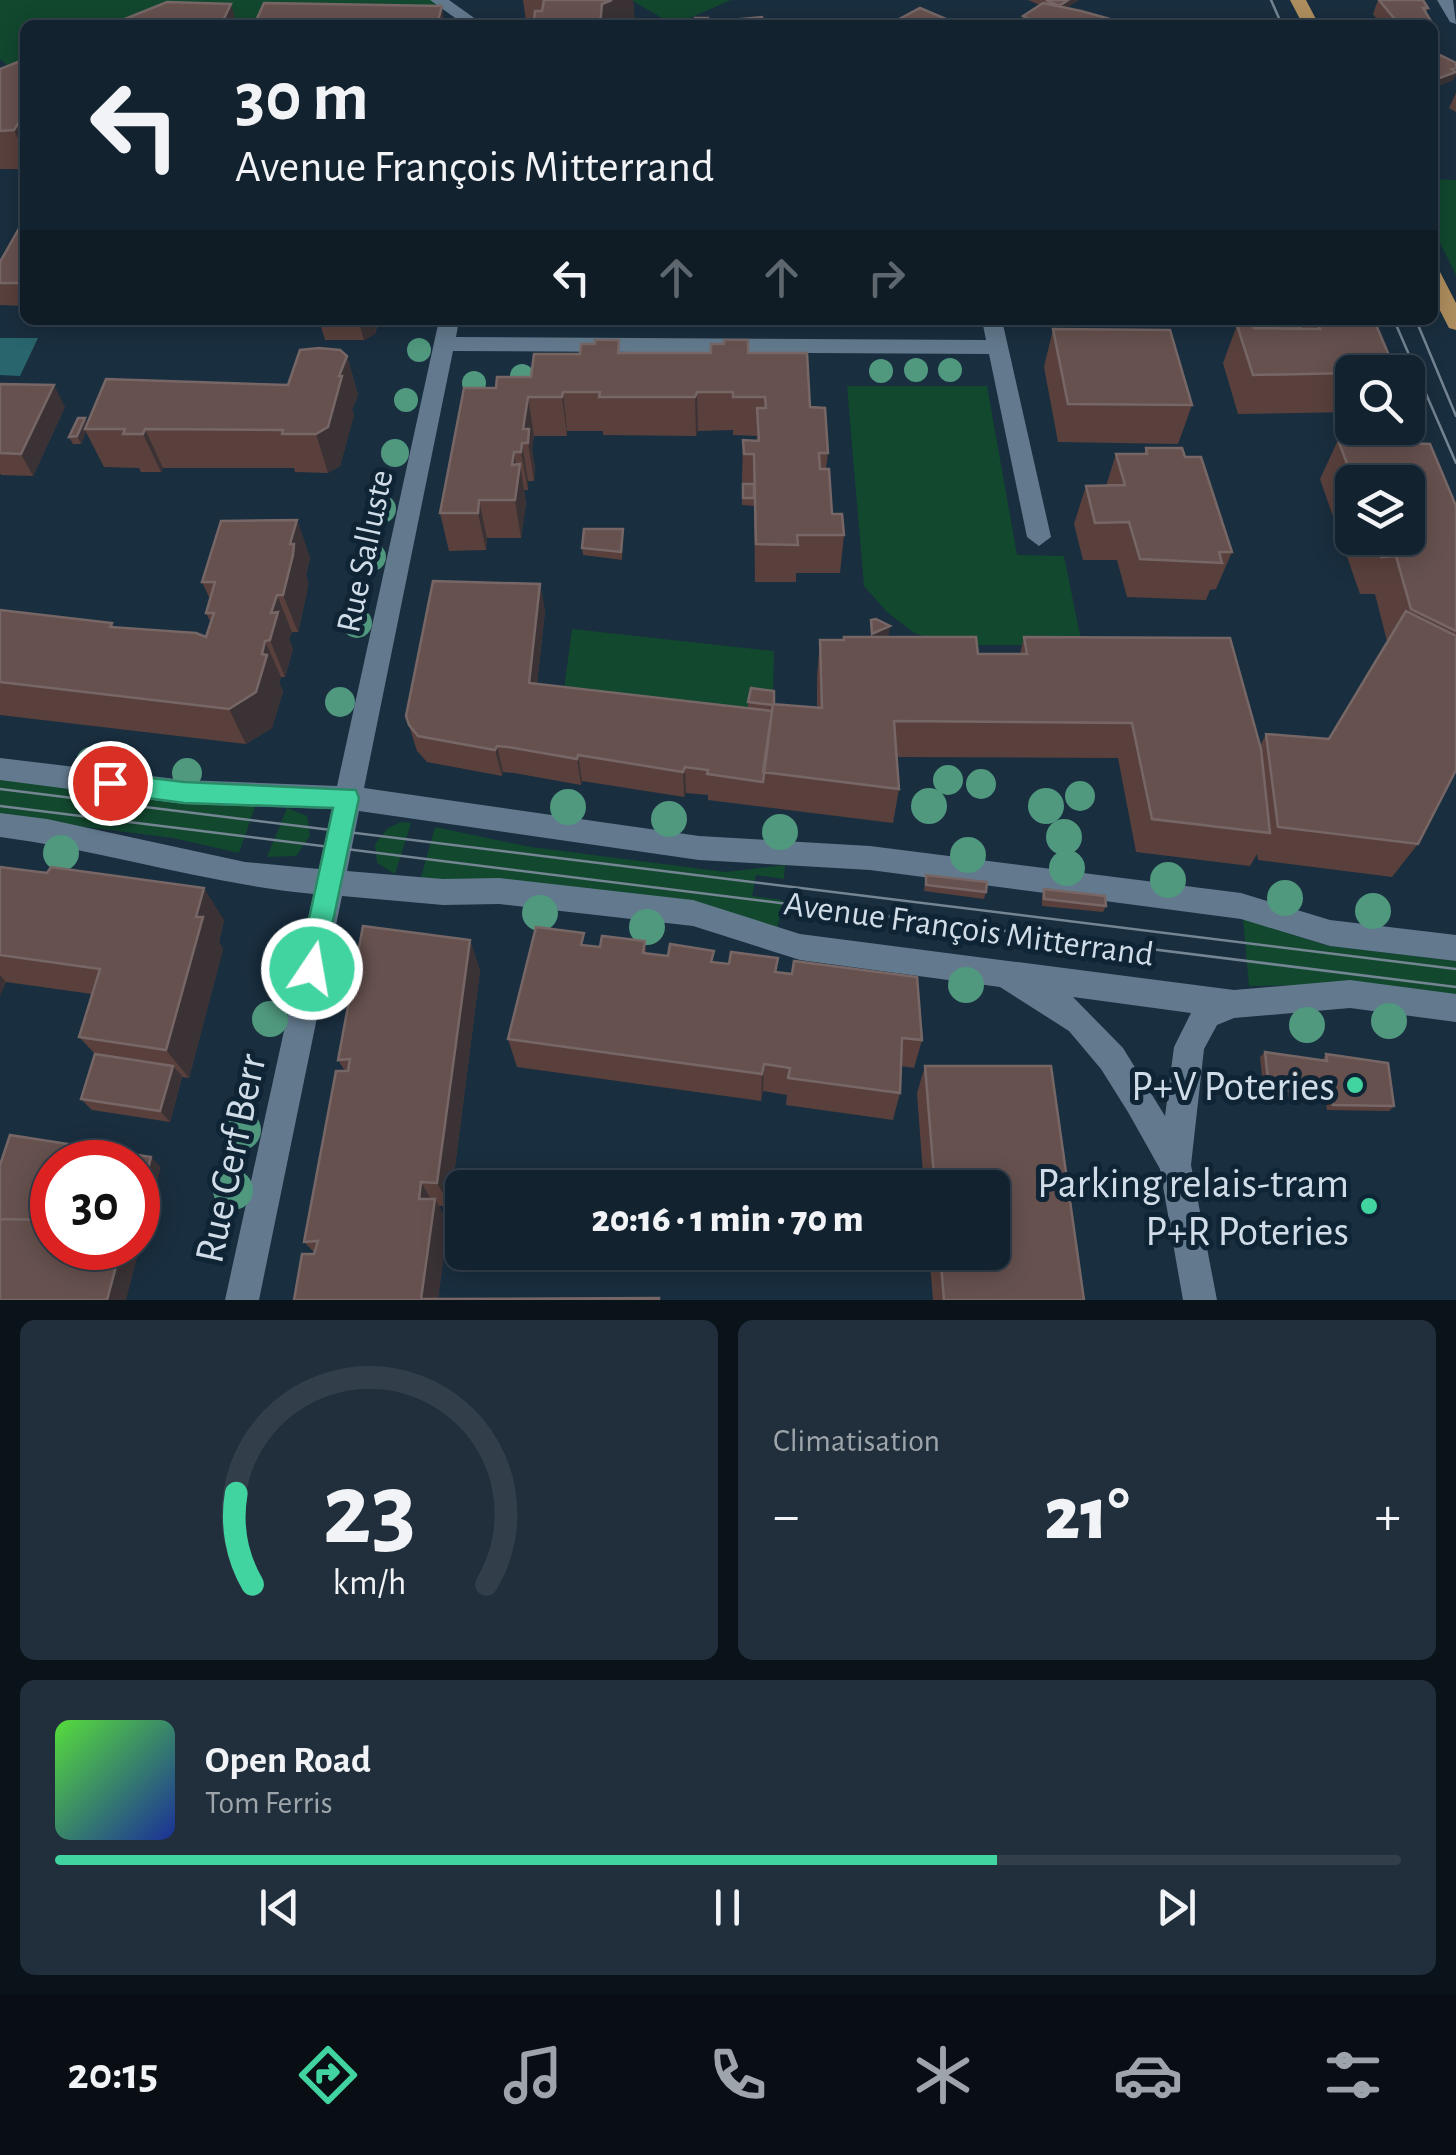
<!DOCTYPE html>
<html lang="fr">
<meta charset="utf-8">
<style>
body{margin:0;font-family:"Alegreya Sans",sans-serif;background:#202f3b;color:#f1f3f6;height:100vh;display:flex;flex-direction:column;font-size:38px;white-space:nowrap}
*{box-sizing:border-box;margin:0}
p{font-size:32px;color:#9da4aa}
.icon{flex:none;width:55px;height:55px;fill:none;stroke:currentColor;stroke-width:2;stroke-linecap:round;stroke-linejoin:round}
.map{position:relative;height:1300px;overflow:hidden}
.details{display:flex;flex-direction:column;gap:20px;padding:20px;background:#0a131a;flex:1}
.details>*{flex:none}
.guide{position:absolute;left:20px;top:20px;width:1418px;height:305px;border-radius:15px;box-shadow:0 5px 25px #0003,0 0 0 2px #323f4b;background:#13222f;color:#f1f3f6;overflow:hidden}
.controls{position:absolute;left:1335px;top:355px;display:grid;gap:20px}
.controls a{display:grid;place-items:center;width:90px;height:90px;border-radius:15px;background:#13222f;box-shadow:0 5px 25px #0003,0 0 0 2px #323f4b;font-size:50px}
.speed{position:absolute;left:30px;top:1140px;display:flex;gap:20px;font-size:50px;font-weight:700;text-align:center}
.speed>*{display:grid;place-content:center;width:130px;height:130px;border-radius:50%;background:#13222f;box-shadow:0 5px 25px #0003,0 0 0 2px #323f4b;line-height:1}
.speed .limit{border:15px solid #d22;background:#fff;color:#111}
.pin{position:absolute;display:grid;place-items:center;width:85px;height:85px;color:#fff;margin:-42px;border:5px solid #fff;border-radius:50%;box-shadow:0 2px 10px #0007}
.me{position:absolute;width:110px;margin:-55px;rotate:12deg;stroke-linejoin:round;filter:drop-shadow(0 0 8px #0008)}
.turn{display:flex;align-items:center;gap:35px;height:210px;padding:0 50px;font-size:45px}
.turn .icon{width:130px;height:130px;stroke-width:2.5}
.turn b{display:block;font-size:70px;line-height:85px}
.lanes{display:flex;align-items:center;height:95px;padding:0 50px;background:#0003;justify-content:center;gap:50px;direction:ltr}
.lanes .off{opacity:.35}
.big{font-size:75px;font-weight:800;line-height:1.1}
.details .card{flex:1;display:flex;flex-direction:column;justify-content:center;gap:15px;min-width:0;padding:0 35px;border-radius:15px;background:#202f3b}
.details .dial{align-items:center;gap:0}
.dial svg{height:260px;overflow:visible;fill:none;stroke:#323f4b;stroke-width:7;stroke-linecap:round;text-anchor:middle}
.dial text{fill:#f1f3f6;stroke:none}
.song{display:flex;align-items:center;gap:30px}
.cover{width:120px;height:120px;border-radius:15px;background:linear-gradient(135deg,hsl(110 70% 55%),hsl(230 70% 35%))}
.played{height:10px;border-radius:5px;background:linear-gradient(90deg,#42d4a0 70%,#323f4b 70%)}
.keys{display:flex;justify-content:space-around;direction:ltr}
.heat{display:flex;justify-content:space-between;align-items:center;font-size:55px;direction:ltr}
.details .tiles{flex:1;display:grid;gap:20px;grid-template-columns:1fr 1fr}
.card:last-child{grid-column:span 2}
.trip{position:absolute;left:445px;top:1170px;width:565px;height:100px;border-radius:15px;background:#13222f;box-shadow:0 5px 25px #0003,0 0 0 2px #323f4b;font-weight:800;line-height:100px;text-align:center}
.dock{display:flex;height:160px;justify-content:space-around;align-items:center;background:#080e13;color:#9da4aa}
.dock .icon{width:70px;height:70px}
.dock .current{color:#42d4a0}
.dock b{font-size:45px;color:#f1f3f6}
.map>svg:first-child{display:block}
.green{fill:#12482e}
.water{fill:#28656c}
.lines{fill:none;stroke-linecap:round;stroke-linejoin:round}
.minor{fill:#637a8e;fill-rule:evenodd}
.major{fill:#ae8e5e;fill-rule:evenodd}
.tram{stroke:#748593;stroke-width:2.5}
.tree{fill:#50987e}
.wall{fill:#59403c;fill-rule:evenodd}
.shaded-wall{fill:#3a3235}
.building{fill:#66514e;stroke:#766766;stroke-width:2.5}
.route{fill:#42d4a0;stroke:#2b8a68;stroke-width:2.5}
.poi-dot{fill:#42d4a0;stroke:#0f2434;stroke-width:4}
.labels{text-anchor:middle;stroke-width:10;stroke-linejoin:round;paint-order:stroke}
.street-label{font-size:35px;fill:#d0dde8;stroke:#0f2434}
.near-poi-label{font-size:42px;fill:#d0dde8;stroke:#0f2434;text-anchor:end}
.near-street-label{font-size:42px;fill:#d0dde8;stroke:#0f2434}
</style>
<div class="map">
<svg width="1456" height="1300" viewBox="0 0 1456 1300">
<rect width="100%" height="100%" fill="#192e3f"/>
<path class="green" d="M0 0H438L443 3 411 19 137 20 131 25H25V75H19L0 59Z
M631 0H731L674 25Z
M1432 179 1456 180V275L1433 229Z
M847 386H987L1017 555 1064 556 1082 645H952L914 633 887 612 864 586Z
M572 629 774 651 773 698 748 709 564 689Z
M0 779 256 804 239 853 173 838 0 816Z
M287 808 307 816 310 836 296 856 267 857Z
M401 822 411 823 395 874 377 863 375 844 388 828Z
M435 827 531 847 726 872 785 865 784 879 756 875 752 896 783 900 777 930 421 877Z
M1243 919 1329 946 1456 961V1000L1312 985 1249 986Z"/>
<path class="water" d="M0 338H38L20 376 0 375Z"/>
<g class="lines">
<path class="minor" d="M430 0H449L484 25H465Z
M1437 0H1453L1456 24 1450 22Z
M439 320H459L456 337 986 340 982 320H1002L1051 537 1039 546 1027 537 989 354 453 351 364 788 699 836 870 846 1241 893 1330 920 1456 935V961L1330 946 1241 919 870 870 699 860 359 811 347 871 443 879 499 878 693 900 800 934 1234 990 1350 980 1456 994V1022L1350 1008 1234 1018 1217 1025 1204 1049 1191 1165 1217 1300H1183L1160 1169 1128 1112 1101 1069 1069 1031 1000 987 800 960 693 926 499 904 443 905 342 896 259 1300H225L314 894C207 884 106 851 0 837V813L47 819 245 862 319 869 332 809 184 804 0 780V758L184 780 337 786ZM1073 997 1191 1013 1174 1047 1165 1116 1123 1048Z"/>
<path class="major" d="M1290 0H1306L1319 25H1303Z
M1432 268 1439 270 1456 303V330L1449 328 1432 295Z"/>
<path class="tram" d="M1271 0 1282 25
M1394 320 1456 463
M1416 320 1456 416
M0 789 1456 969
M0 806 1456 987"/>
</g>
<g class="tree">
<circle cx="419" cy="350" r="12"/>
<circle cx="916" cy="370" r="12"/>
<circle cx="950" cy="370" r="12"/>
<circle cx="881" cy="371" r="12"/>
<circle cx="522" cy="376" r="12"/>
<circle cx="474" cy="383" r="12"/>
<circle cx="406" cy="400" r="12"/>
<circle cx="395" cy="453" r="14"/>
<circle cx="382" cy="509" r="14"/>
<circle cx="372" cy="557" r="14"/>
<circle cx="357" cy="623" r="15"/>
<circle cx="340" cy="702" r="15"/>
<circle cx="91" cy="762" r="15"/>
<circle cx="187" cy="773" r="15"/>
<circle cx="948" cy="780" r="15"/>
<circle cx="981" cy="784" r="15"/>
<circle cx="1080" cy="796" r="15"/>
<circle cx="929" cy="806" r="18"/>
<circle cx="1046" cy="806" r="18"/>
<circle cx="568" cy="807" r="18"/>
<circle cx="669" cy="819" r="18"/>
<circle cx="780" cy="832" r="18"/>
<circle cx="1064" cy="837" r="18"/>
<circle cx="61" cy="853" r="18"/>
<circle cx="968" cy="855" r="18"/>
<circle cx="1067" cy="868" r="18"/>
<circle cx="1168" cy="880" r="18"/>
<circle cx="1285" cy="898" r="18"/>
<circle cx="1373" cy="911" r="18"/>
<circle cx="540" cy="913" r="18"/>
<circle cx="647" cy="927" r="18"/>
<circle cx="966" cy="985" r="18"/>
<circle cx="270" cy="1019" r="18"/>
<circle cx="1389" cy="1021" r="18"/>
<circle cx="1307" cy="1025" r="18"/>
<circle cx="241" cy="1130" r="20"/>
<circle cx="233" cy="1190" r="20"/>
</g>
<path class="wall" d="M523 0H633L635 25H531L526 21Z
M1028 0H1079L1066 8 1117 21 1116 25H1021L1023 16 1040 5Z
M1368 0H1423L1428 8 1426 13 1432 23V25H1381L1373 14 1378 0Z
M1432 51 1456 74 1453 80 1437 86 1432 83Z
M25 59V169H0V69Z
M1456 93V112L1449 108Z
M25 225V306L0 305V262Z
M319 320H377L378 323 375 334 364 340H325Z
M1031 320H1144L1143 322 1032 323Z
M1242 320H1374L1352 372V412L1238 414 1223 363 1237 325H1243Z
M1053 329 1192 405 1178 444 1058 442 1044 367Z
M620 353H748L810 407 828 453 826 469 832 514 844 535 840 573H796V582H755L754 503V506L742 505V479L743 440 756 441 757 436 733 435V430L698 431 696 436 603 435V431H567V436H534L532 449 535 468 534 481H528V490H524L526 503 521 538H487L486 550 449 551 440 513 496 388Z
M347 356 358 395 352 410 354 415 340 466 328 473 295 472 294 468H163L161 472H141L139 468 104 467 86 432 81 444H73L69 437 87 423 288 385Z
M0 384 65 407 33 476 1 475 0 473Z
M1338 440 1456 506V770L1418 844 1392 877 1258 860 1257 854 1250 866 1136 852 1118 758 897 757 899 789 893 823 708 800V795L686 793 684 797 582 781 581 785 514 773 503 772 502 776 427 762 417 751 406 716 540 584 545 611 537 684 748 709V702L817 708V677L820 640H844L871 637V620L889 634 882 637 978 654H1020L1024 637 1260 746 1266 734 1328 739 1387 641 1375 594H1360L1320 479ZM1352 482H1408V538H1352Z
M1146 448 1185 457 1232 552 1216 589 1210 590 1206 600 1127 597 1117 560H1083L1074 524 1086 486H1106L1116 454H1144Z
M297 520 310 558 306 575 308 582 307 592 298 632H292L289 639 293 649 285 677H281L279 683 283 691 272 728 246 744 0 715V610L112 623 115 628 206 637 211 623 206 613 210 599 202 582Z
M623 529 622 560 583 555 582 548Z
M0 867 224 920 219 942 223 949 189 1078 182 1077 170 1122 92 1110 81 1099 95 1054 79 1037 92 994 6 982 0 995Z
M926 875 986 892 984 899 924 891Z
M1044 889 1106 906 1103 912 1042 906V895Z
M470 940 480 971 450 1206H438L448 1222 438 1299 294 1300 315 1253 304 1242 345 1071 338 1060Z
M645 941 646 953 714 962 729 964 778 958 777 972 922 1040 914 1068 901 1066 900 1093 893 1120 786 1105 787 1095 763 1091 761 1101 517 1067 508 1039 586 945 600 947Z
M1265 1052 1322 1060 1326 1054 1394 1106 1389 1111 1327 1110 1326 1101 1264 1095 1260 1057Z
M925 1066 1084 1300H933L929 1252H992V1188H924L917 1093Z"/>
<path class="shaded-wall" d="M612 0H633L635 25H600L602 4Z
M1068 0H1079L1058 13 1059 6Z
M231 4 237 25H221Z
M442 6 445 25H437Z
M1456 68V74L1453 80 1437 86 1440 78Z
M25 113V155L14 130Z
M358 320H377L375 334 364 340Z
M347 356 358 395 352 410 354 415 340 466 328 473 316 434Z
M54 385 65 407 33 476 21 454Z
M563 392 567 431V436L562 397Z
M697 392 698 431 696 436 695 397Z
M528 397 534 436 532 449 535 468 534 481 528 443 523 429Z
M85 418 89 426 85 429 86 432 81 444 77 436Z
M145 429 163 468 161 472 143 434Z
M522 443 528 481V490L521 452Z
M514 452 518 476 520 464 526 503 521 538 515 500 512 465Z
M479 500 487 538 486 550 478 513Z
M297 520 310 558 306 575 308 582 307 592 298 632 283 595 290 544Z
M540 584 545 611 534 710 529 683Z
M277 595 292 632 289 639 293 649 285 677 270 640 271 613Z
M890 626 889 634 871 641 872 634Z
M265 641 281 677 279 683 283 691 272 728 246 744 229 709 262 654Z
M497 746 503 772 502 776 495 750Z
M578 755 582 781 581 785 577 759Z
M685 767 686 793 684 797 683 772Z
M204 888 224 920 219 942 223 949 189 1078 166 1050Z
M470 940 480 971 450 1206 437 1183Z
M0 975 6 982 0 995Z
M764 1064 763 1091 761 1101 762 1074Z
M173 1066 182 1076 170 1122 160 1111Z
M151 1157 161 1167 126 1300H107L121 1248H138V1207Z
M421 1182 434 1204 435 1199 448 1222 438 1300 421 1299 419 1199Z"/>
<path class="building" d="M544 0H612L602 4 600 25H538L539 20H534L535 11H542Z
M1046 0H1068L1059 6Z
M1379 0H1423L1428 8H1423L1432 23H1398Z
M167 2 231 4 221 25H110Z
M264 3 442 6 437 25H254Z
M1043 3 1081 11 1117 21 1113 25H1031L1022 21 1027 18 1023 16Z
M920 8 960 25H888Z
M762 17V21L808 22V25H695V18H708V22Z
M1432 51 1456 63V68L1452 69 1456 72 1440 78 1432 74Z
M25 59V113L14 130 0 131V69Z
M21 225H25V283H0V262Z
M1252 320H1297L1300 329 1255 328Z
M1316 320H1374L1396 372 1253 375 1237 325H1253L1254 328 1320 329Z
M1053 329 1170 330 1192 405 1068 404Z
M595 340H619L618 353H711V344H724V340H748V353H807L810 407 825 408 828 453H819L820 469H829L832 514H842L844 535H797L798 545 756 544 754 454H744L743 440 759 441 757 408H766L765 397H733V392H697L695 397H599L600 392H563L562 397H528L523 429H529L528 443H522L521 452H514L512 465 520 464 515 500H479L478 513H440L464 388H496L497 377H531L534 354H580L581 344H595Z
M319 348 340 350 347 356 339 376H342L328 427 316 434H282L283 430 145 429 143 434H123L125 429H85L106 379 288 385 300 350Z
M0 384 54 385 21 454 0 453Z
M78 418H85L77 436 69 437Z
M1338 440 1430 444 1456 506V631L1411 609 1396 556 1381 557 1374 538H1408V482H1354Z
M1146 448H1182L1185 457H1201L1232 552H1219L1222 563 1140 559 1129 522 1095 523 1086 486 1125 485 1116 454H1147Z
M743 484H754V498H743Z
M297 520 290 544H294L293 555 283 595H277L271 613 278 612 270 640 265 641 262 654 267 655 256 692 229 709 0 682V610L112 623 110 627 196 633 206 637 214 613H206L215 582H202L221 521Z
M584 529H623L621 552 582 548Z
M433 581 540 584 529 683 772 711 763 782 707 774 708 770 685 767 683 772 578 755 577 759 508 747 497 746 495 750 418 736 409 725 406 716Z
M1406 611 1456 636V770L1418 844 1278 827 1266 734 1329 739Z
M876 619 890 626 872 634 871 620Z
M844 637H976L978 654H1027L1024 637 1230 638 1261 749 1270 833 1152 819 1132 723 894 721 899 789 763 772 773 704 822 708 820 640H844Z
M751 688 774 691V704L773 705 748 702Z
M0 867 47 873 51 867 204 888 196 917H203L166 1050 79 1037 100 969 0 955Z
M926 875 987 882 986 892 926 885Z
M1044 889 1105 896 1106 906 1044 899Z
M363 926 470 940 437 1183 421 1182 419 1199H435L421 1299 659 1298V1300H294L302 1254H314L318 1241 304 1242 336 1071H348L350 1059 338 1060Z
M536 927 584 933 581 945 600 947 602 936 645 941 643 953 668 956 670 944 714 951 711 962 729 964 731 952 778 958 775 972 792 974 794 961 917 977 922 1040 902 1038 900 1093 788 1078 790 1068 764 1064 762 1074 508 1039Z
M1265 1052 1327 1061 1326 1054 1388 1063 1394 1106 1333 1105 1332 1096 1269 1089Z
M95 1054 173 1066 160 1111 81 1099Z
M925 1066H1051L1084 1300H944L940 1252H992V1188H935Z
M10 1135 151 1157 138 1207V1162H52V1220L0 1219V1165Z
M0 1219 52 1220V1248H121L107 1300H0Z"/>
<path class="route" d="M110 773 184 782 356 790 359 798 321 978 312 982 302 978 298 969 333 808 184 803 110 793 102 790 98 783 102 776Z"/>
<g class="poi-dot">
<circle cx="1355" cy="1085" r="10"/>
<circle cx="1369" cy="1206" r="10"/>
</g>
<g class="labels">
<g class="street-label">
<text transform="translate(364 551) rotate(-78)" y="12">Rue Salluste</text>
<text transform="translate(969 928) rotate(8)" y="12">Avenue François Mitterrand</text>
</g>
<g class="near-poi-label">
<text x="1335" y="1100">P+V Poteries</text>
<text x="1349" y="1197">Parking relais-tram<tspan x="1349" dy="48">P+R Poteries</tspan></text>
</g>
<g class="near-street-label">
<text transform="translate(229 1158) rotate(-78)" y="15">Rue Cerf Berr</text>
</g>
</g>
</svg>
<div class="controls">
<a><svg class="icon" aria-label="search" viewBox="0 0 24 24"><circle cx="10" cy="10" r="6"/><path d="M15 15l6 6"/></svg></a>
<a><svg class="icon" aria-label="layers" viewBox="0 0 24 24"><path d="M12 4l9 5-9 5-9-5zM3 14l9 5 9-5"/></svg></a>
</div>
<div class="speed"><div class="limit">30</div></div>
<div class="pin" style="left:110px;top:783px;background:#d93025"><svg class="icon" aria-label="arrive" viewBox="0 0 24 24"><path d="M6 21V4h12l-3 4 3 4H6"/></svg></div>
<svg class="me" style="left:312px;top:969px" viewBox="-20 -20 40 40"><circle r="17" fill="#42d4a0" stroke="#fff" stroke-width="3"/><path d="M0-11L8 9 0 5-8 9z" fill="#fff"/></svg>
<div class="trip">20:16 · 1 min · 70 m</div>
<div class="guide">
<div class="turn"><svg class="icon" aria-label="left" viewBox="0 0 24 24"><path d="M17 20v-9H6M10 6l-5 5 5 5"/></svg><div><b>30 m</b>Avenue François Mitterrand</div></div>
<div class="lanes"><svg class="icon" aria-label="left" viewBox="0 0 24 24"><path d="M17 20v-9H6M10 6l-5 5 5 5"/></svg><svg class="icon off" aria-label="ahead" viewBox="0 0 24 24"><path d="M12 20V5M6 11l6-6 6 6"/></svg><svg class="icon off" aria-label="ahead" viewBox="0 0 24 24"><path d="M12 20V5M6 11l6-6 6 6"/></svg><svg class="icon off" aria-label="right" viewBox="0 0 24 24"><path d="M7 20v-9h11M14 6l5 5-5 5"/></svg></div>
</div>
</div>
<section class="details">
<div class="tiles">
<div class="card dial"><svg viewBox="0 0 100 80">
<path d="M14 69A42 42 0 1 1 86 69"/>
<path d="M14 69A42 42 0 0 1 9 41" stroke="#42d4a0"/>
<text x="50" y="56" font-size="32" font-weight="700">23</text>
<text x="50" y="72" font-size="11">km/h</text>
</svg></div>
<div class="card"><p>Climatisation</p>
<div class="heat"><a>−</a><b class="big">21°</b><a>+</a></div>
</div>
<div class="card">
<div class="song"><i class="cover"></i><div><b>Open Road</b><p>Tom Ferris</p></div></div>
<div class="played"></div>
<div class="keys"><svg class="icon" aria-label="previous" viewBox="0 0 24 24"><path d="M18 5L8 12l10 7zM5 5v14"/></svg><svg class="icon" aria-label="pause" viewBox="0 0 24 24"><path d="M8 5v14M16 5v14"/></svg><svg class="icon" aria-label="next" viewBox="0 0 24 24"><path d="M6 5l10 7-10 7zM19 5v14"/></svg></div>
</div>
</div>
</section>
<nav class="dock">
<b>20:15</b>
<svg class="icon current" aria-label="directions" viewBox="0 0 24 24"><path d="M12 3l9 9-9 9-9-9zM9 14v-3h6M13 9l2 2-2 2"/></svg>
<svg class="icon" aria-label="music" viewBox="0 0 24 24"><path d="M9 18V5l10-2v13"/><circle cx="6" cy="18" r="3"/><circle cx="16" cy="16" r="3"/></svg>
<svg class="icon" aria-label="phone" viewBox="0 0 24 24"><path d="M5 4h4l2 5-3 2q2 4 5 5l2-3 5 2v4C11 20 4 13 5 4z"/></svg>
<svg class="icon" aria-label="climate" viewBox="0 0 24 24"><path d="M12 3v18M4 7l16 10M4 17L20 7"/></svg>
<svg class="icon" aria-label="car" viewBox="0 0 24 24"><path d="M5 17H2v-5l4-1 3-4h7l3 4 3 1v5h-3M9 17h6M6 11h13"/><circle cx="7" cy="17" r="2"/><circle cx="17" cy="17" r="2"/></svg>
<svg class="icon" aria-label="filters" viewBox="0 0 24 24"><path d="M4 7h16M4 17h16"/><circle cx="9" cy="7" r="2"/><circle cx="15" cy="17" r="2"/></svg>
</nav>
